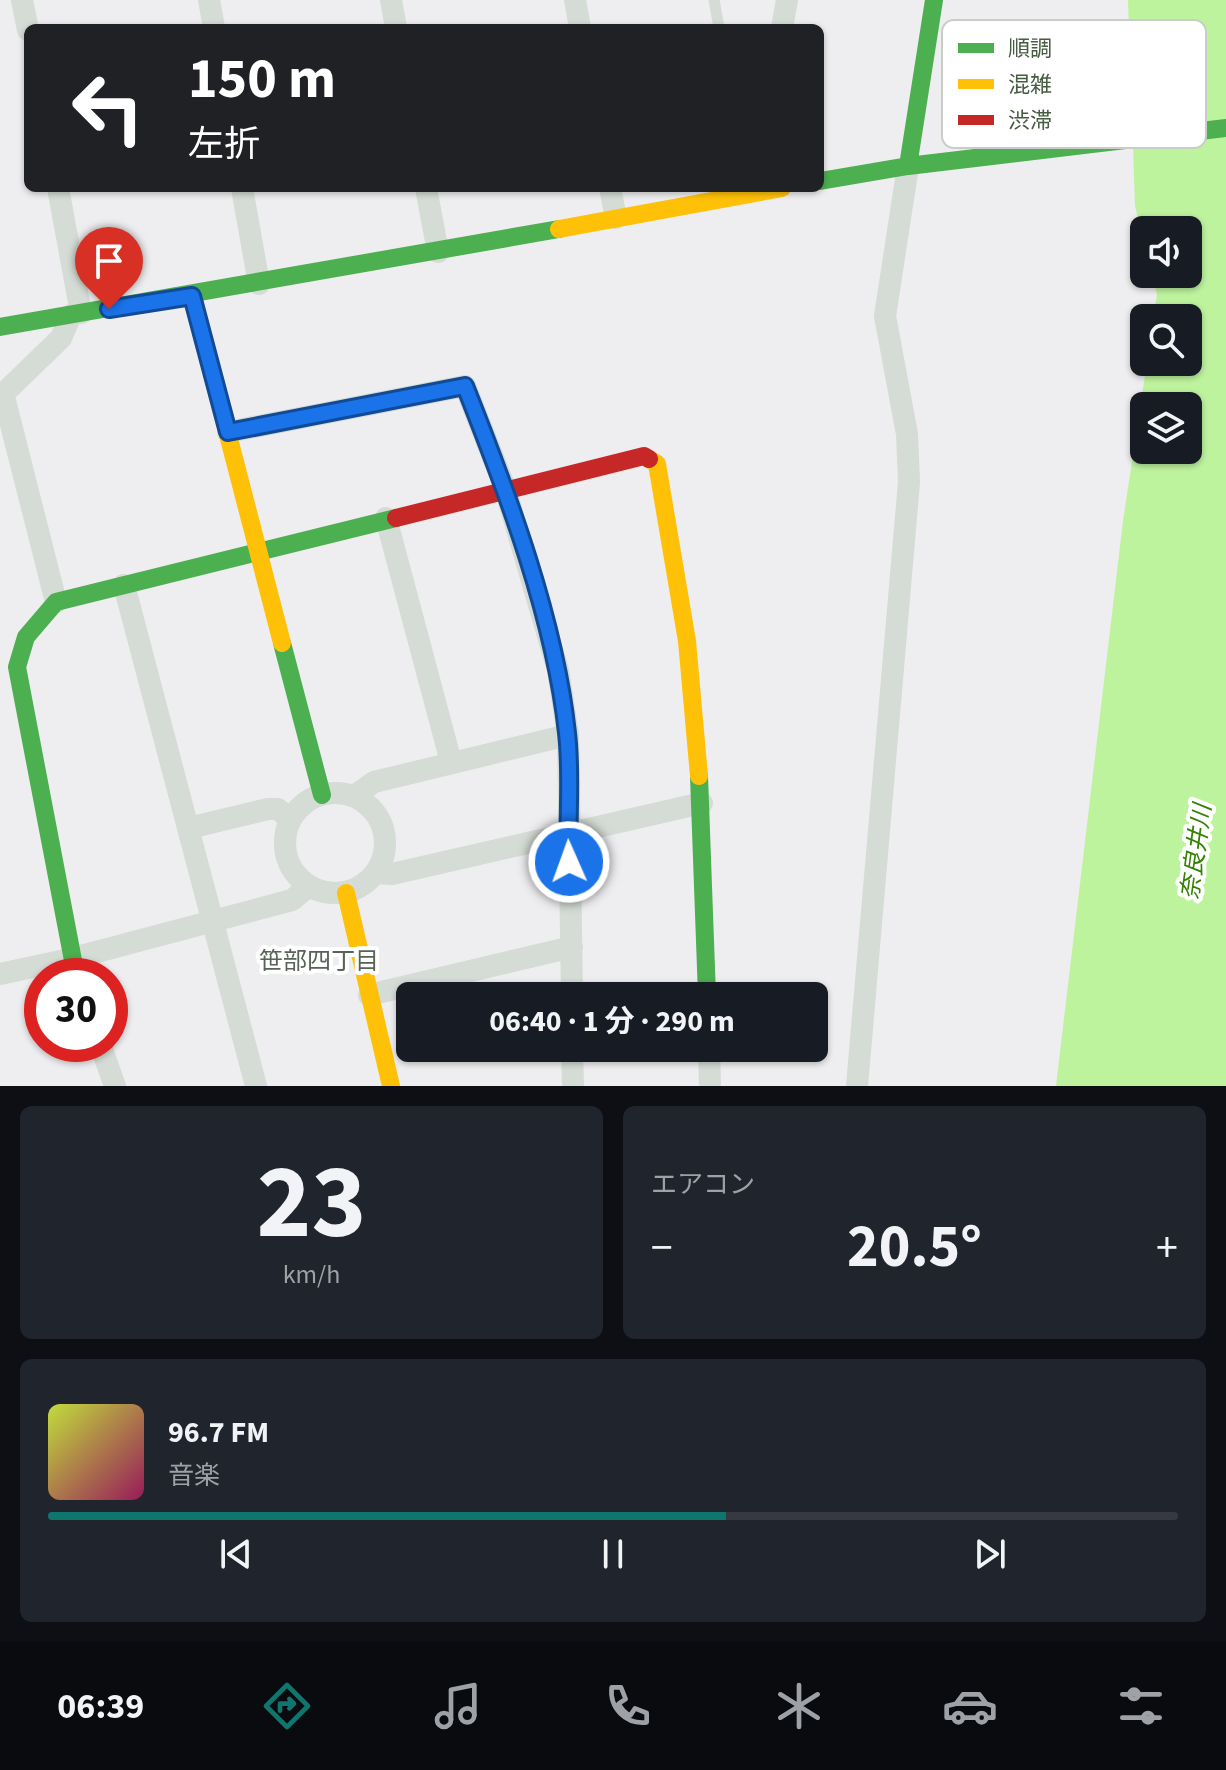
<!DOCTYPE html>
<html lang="ja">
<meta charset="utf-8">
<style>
body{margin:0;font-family:"Source Sans 3","Noto Sans JP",sans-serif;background:#20242c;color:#f1f3f6;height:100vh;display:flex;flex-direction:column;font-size:30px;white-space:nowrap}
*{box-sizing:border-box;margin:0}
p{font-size:26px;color:#9ea1a6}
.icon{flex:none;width:44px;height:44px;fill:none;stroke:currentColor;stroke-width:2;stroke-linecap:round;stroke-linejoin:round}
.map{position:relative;height:1086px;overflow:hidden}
.panel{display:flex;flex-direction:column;gap:20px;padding:20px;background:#0d0f14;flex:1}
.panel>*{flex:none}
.hud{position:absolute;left:24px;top:24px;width:800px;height:168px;border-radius:12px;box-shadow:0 2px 6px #0004;background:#202124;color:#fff;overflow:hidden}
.tools{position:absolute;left:1130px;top:216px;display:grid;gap:16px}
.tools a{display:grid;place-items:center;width:72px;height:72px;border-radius:12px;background:#171b24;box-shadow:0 2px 6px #0004;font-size:40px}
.speed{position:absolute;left:24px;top:958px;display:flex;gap:16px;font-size:40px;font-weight:700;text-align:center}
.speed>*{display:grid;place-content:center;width:104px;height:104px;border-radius:50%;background:#171b24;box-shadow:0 2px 6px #0004;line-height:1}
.speed .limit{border:12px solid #d22;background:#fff;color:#111}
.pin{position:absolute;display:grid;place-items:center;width:68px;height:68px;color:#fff;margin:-82px -34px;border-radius:50% 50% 50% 0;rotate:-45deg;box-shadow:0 0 8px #0007}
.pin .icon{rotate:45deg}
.me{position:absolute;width:88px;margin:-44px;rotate:358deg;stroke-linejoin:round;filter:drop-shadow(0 0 6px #0008)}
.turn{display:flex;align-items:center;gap:28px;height:168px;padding:0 32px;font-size:36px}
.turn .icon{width:104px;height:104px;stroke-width:2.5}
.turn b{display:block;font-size:56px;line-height:68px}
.big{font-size:60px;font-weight:700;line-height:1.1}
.panel .widget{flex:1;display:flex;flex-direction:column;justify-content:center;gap:12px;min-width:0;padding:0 28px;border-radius:12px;background:#20242c}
.panel .dial{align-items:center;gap:0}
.dial b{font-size:104px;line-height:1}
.song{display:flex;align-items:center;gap:24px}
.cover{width:96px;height:96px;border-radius:12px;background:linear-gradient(135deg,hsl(70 70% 55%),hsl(330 70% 35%))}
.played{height:8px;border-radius:4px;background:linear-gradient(90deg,#0f766e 60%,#363941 60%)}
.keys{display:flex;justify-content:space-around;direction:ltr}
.heat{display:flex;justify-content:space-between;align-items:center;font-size:44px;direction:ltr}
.panel .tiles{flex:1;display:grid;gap:20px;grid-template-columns:1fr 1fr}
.widget:last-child{grid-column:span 2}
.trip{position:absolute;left:396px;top:982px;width:432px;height:80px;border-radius:12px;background:#171b24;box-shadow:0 2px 6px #0004;font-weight:700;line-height:80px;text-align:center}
.tabs{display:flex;height:128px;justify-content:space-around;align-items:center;background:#090b0e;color:#9ea1a6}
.tabs .icon{width:56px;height:56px}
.tabs .current{color:#0f766e}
.tabs b{font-size:36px;color:#f1f3f6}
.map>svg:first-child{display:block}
.water{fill:#bef39e;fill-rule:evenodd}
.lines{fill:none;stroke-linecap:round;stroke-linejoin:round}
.lane{stroke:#d5dbd5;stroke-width:11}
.street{stroke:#d5dbd5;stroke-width:22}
.fast{stroke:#4caf50;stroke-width:18}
.slow{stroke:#ffc107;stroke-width:18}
.jam{stroke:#c62828;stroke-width:18}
.route-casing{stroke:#114b97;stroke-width:20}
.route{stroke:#1a73e8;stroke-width:14}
.labels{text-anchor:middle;stroke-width:8;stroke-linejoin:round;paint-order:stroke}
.water-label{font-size:24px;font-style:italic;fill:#348205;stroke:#fff}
.neighbourhood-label{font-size:24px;fill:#596258;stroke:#fff}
.key{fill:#fff;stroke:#c8cec7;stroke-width:2}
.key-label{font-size:22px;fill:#465c43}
</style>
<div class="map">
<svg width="1226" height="1086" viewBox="0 0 1226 1086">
<rect width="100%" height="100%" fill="#eeedef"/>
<path class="water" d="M1128 0H1226V1086H1056L1123 521 1147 362H1188V318H1153L1157 295 1152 274H1188V230H1144V243L1135 206ZM1144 406H1188V450H1144Z"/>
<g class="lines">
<path class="lane" d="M714 0 719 28"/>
<path class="street" d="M22 0 28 30
M209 0 214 28
M391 0 396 28
M575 0 580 28
M782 28 787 0
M58 188 81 313
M242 188 259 284
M426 188 438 252
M610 188 616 218
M3 393 56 602
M0 397 61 338 71 315
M228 432 465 386 505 488 558 670 568 735 572 996
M386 518 451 762
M124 585 256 1086
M285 843a50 50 0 1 1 100 0a50 50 0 1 1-100 0Z
M354 796 374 782 568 735
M189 828 268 809H278L290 820
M376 873 392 874 702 803
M0 974 70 959 292 900 309 886
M369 995 572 947
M100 1044 115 1086
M572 1048 573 1086
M709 1048 710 1086
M857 1086 909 482 907 434 885 316 908 166"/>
<path class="fast" d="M908 166 934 0
M820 181 908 166 1226 128
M0 327 559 229
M282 643 322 795
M699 776 707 996
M76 976 17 667 26 637 56 602 396 518"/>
<path class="slow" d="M559 229 782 188
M192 296 282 643
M649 459 657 464 687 641 699 776
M346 893 391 1086"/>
<path class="jam" d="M396 518 644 456 649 459"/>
</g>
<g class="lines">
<g class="route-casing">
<path id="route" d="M109 309 192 296 228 432 465 386C507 492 555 619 567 733 572 775 567 819 569 862"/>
</g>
<use href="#route" class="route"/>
</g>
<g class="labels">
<g class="water-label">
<text transform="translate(1196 852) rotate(-82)" y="8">奈良井川</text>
</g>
<g class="neighbourhood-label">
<text x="319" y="969">笹部四丁目</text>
</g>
</g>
<rect x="942" y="20" width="264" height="128" rx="12" class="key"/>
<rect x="958" y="43" width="36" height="10" fill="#4caf50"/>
<rect x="958" y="79" width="36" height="10" fill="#ffc107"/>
<rect x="958" y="115" width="36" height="10" fill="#c62828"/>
<g class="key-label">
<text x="1008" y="56">順調</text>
<text x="1008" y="92">混雑</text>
<text x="1008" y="128">渋滞</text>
</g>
</svg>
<div class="tools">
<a><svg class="icon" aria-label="sound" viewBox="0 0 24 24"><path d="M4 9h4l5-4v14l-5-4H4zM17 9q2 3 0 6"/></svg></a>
<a><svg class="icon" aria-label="search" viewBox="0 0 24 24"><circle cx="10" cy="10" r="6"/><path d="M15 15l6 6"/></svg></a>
<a><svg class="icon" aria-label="layers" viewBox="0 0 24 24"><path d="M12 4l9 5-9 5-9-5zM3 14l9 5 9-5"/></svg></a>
</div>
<div class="speed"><div class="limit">30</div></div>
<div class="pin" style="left:109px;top:309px;background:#d93025"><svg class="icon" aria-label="arrive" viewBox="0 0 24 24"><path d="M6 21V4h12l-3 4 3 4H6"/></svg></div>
<svg class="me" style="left:569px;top:862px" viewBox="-20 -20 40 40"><circle r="17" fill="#1a73e8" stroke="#fff" stroke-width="3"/><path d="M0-11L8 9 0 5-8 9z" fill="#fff"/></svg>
<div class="trip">06:40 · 1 分 · 290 m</div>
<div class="hud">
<div class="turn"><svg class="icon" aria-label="left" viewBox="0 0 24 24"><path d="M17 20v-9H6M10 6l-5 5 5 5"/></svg><div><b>150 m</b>左折</div></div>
</div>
</div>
<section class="panel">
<div class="tiles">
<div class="widget dial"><b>23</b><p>km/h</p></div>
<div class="widget"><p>エアコン</p>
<div class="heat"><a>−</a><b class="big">20.5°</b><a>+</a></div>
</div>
<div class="widget">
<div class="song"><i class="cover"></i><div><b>96.7 FM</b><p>音楽</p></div></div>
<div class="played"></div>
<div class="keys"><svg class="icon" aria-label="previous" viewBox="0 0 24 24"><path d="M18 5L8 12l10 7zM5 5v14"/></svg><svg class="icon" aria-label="pause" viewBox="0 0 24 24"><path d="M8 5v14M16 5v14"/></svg><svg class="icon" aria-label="next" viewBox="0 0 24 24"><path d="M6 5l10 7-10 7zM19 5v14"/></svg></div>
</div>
</div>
</section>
<nav class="tabs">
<b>06:39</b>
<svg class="icon current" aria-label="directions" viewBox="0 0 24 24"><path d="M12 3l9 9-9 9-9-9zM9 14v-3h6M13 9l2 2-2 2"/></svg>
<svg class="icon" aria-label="music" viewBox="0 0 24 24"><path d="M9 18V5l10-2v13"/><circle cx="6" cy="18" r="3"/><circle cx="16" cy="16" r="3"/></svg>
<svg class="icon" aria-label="phone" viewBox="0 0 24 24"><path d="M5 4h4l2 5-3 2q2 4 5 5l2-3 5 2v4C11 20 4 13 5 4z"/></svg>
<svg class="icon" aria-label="climate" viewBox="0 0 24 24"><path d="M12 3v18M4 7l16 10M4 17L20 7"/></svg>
<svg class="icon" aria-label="car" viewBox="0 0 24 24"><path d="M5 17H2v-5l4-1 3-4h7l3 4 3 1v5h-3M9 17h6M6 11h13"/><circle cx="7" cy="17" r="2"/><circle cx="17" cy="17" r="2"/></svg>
<svg class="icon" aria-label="filters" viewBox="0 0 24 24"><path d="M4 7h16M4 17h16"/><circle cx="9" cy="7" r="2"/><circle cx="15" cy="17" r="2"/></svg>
</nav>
